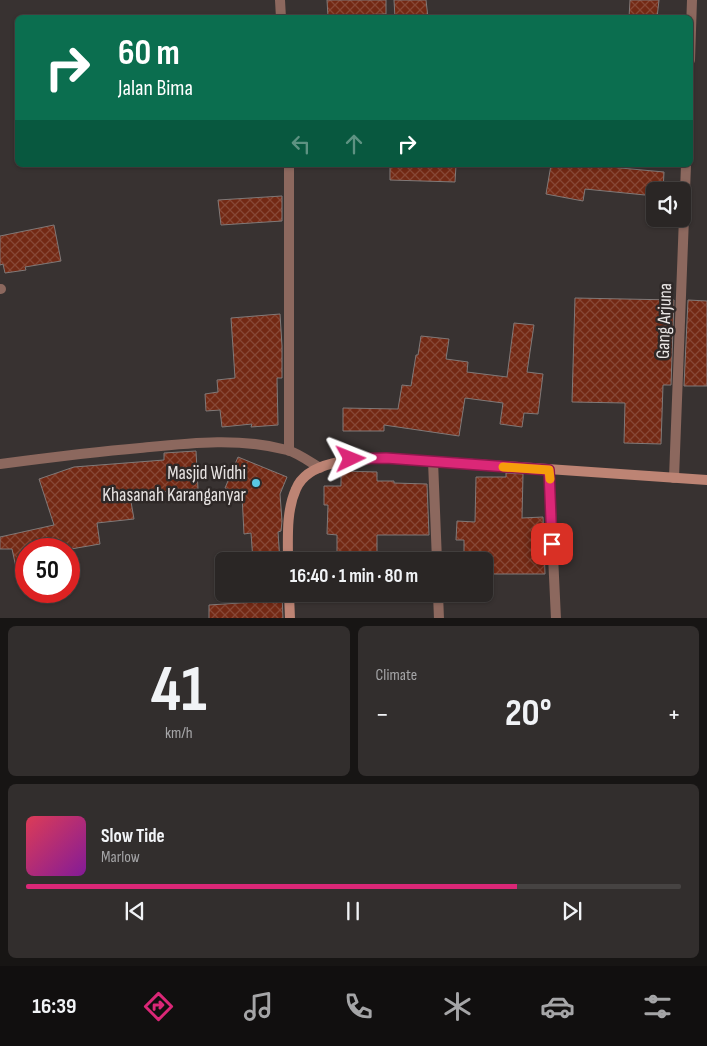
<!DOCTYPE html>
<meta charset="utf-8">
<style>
body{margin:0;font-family:"Sofia Sans Condensed",sans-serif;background:#322e2d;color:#f1f3f6;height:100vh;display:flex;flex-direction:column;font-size:19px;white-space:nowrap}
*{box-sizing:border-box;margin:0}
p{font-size:16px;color:#a5a5a7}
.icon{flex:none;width:28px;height:28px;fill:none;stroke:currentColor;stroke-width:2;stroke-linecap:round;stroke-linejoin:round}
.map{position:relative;height:618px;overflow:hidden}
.panel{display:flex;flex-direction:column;gap:8px;padding:8px;background:#171514;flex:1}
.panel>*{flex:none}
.guide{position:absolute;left:15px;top:15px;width:678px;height:152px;border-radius:8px;box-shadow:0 1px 4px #0004,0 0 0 1px #464342;background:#0b6e4f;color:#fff;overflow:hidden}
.controls{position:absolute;left:646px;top:182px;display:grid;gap:10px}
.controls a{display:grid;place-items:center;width:45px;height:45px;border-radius:8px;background:#2a2625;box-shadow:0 1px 4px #0004,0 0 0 1px #464342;font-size:25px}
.speed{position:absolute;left:15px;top:538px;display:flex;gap:10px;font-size:25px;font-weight:700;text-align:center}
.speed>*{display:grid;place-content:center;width:65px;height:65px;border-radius:50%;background:#2a2625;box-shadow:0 1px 4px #0004,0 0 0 1px #464342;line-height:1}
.speed .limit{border:8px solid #d22;background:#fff;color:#111}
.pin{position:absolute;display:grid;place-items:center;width:42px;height:42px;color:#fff;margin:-21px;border-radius:10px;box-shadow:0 2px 8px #0006}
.me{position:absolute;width:55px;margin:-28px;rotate:88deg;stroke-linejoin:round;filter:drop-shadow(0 0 4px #0008)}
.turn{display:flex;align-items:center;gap:18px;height:105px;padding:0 20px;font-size:22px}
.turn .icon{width:65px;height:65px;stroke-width:2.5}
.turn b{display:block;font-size:35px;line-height:42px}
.lanes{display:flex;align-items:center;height:48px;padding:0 20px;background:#0003;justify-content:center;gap:25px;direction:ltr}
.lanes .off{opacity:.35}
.big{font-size:38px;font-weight:700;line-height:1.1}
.panel .widget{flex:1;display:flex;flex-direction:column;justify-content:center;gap:8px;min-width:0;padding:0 18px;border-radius:8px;background:#322e2d}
.panel .dial{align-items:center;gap:0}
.dial b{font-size:65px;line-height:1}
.song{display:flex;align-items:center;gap:15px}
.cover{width:60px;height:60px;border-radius:8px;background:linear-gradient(135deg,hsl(350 70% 55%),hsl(290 70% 35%))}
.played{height:5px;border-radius:2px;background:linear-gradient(90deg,#db2777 75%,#464342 75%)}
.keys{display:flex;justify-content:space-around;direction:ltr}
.heat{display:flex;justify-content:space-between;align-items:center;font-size:28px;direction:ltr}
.panel .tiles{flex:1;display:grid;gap:8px;grid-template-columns:1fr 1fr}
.widget:last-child{grid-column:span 2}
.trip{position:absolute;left:215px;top:552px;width:278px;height:50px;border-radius:8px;background:#2a2625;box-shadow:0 1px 4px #0004,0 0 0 1px #464342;font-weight:700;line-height:50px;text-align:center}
.dock{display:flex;height:80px;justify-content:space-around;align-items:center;background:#110f0f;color:#a5a5a7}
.dock .icon{width:35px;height:35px}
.dock .selected{color:#db2777}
.dock b{font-size:22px;color:#f1f3f6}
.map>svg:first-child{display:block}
.building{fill:url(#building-cross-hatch);stroke:#807978}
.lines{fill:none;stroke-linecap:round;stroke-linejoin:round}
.street{stroke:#8c685e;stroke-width:10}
.secondary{stroke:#bd8474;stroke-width:10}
.route-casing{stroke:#8e194d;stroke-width:12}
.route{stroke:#db2777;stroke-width:9}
.slow{stroke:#f59e0b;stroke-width:9}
.poi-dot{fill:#58c8e4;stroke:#2e2827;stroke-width:2}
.labels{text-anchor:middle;stroke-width:5;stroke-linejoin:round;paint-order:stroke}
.street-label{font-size:19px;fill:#e8e4e3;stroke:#2e2827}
.poi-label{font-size:19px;fill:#e8e4e3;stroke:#2e2827;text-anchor:end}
</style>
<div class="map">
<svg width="707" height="619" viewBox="0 0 707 619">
<defs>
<pattern id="building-cross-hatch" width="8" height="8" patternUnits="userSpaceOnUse" patternTransform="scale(1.25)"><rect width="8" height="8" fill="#732914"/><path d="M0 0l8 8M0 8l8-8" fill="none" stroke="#874836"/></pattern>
</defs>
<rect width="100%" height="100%" fill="#383231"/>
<path class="building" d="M327 0H386V14L357 15V18L328 17Z
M394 0H426L428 18H395Z
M630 0H659L657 18H629Z
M390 165H456L455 182 390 180Z
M551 165H588L664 172 663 191H655V196L585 189 583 201 546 194Z
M282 196V221L221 225 218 200Z
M54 225 61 261 25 267 26 270 5 273 3 264 0 265V236Z
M575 298 674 300 671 385H663L661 444 624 443 625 403 572 402Z
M688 300 707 301V386H684Z
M280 314 282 346V378H277L278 425 251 427 252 424 222 427 220 410 206 411 205 394 218 392 217 380 235 378 231 318Z
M514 323 534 325 527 372 543 374 538 414 524 413 522 427 500 424 503 403 465 398 459 436 384 425V431H343V408L398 409 402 385 411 386 416 355H418L421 336 449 339 446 359 468 362 467 372 507 377Z
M196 451 198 489 146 493V495L130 496 134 519 97 523 100 544 71 549H26V580L19 581 12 549H0V537L54 525 39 479 74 467 164 460V453Z
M238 457 287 477 280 494 282 521 281 531 278 532 280 561H253L251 533 244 534 242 495 225 488Z
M341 471 377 472V481H394V483L427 484 429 535H377V557L337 556V535L327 534 328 505H324V486H341Z
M506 473 523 474 522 518 543 517 545 574H484V561H464V540H456L457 521 475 522 476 477H506Z
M255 594H282L283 619H209V605L256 602Z"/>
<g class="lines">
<path class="street" d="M280 0 281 18
M690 60 692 0
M0 289H1
M289 451V165
M433 461 437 561
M0 464C46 458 93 452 140 448 189 443 239 437 287 450 298 453 310 462 320 468
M549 470 556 619
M674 478 686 165
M438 594 439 619"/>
<path class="secondary" d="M288 561C288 538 286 511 296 489 308 459 359 459 386 458L707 480
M289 594 290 619"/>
</g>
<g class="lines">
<g class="route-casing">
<path id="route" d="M351 459 386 458 549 470 552 544"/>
</g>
<use href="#route" class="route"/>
<path class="slow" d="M503 467 549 470 550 479"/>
</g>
<circle class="poi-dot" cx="256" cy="483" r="5"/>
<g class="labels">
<g class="street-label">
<text transform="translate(663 321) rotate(-88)" y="7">Gang Arjuna</text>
</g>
<g class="poi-label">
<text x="246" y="479">Masjid Widhi<tspan x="246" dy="22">Khasanah Karanganyar</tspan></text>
</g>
</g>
</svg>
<div class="controls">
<a><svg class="icon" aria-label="sound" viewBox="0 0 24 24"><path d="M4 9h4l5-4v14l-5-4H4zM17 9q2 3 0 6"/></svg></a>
</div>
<div class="speed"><div class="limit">50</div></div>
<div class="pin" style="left:552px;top:544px;background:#d93025"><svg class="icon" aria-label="arrive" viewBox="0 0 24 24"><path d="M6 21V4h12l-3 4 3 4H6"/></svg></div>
<svg class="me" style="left:351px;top:459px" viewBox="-20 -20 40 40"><path d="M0-17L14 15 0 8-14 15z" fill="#db2777" stroke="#fff" stroke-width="4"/></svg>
<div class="trip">16:40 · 1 min · 80 m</div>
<div class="guide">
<div class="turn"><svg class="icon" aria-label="right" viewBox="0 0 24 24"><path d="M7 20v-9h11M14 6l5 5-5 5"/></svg><div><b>60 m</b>Jalan Bima</div></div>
<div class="lanes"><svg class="icon off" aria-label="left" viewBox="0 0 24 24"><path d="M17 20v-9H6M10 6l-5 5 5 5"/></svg><svg class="icon off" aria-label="ahead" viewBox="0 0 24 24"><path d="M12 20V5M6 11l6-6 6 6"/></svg><svg class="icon" aria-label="right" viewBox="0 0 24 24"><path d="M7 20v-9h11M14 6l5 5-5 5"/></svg></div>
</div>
</div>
<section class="panel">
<div class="tiles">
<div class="widget dial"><b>41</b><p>km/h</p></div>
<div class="widget"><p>Climate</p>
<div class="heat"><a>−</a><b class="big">20°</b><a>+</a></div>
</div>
<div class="widget">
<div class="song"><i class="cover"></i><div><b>Slow Tide</b><p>Marlow</p></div></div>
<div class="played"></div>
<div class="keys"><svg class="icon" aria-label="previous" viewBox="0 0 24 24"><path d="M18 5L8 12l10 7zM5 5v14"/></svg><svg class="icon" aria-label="pause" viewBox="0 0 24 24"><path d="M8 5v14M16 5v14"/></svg><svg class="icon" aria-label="next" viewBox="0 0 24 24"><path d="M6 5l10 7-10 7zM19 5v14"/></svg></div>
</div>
</div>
</section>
<nav class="dock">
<b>16:39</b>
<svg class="icon selected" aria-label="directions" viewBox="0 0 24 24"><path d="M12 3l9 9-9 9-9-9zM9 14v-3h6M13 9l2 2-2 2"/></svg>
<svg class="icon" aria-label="music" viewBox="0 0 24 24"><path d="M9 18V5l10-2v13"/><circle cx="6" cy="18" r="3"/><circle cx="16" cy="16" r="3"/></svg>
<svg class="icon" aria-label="phone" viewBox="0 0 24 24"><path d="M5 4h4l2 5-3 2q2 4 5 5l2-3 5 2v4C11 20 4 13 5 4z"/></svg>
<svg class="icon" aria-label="climate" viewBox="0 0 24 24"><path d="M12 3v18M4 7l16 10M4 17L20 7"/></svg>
<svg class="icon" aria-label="car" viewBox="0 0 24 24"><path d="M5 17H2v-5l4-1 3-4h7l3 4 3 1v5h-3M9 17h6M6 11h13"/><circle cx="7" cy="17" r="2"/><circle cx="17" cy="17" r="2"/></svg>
<svg class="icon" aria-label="filters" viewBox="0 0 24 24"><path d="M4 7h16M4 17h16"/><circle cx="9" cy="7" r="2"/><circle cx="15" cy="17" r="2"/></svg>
</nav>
